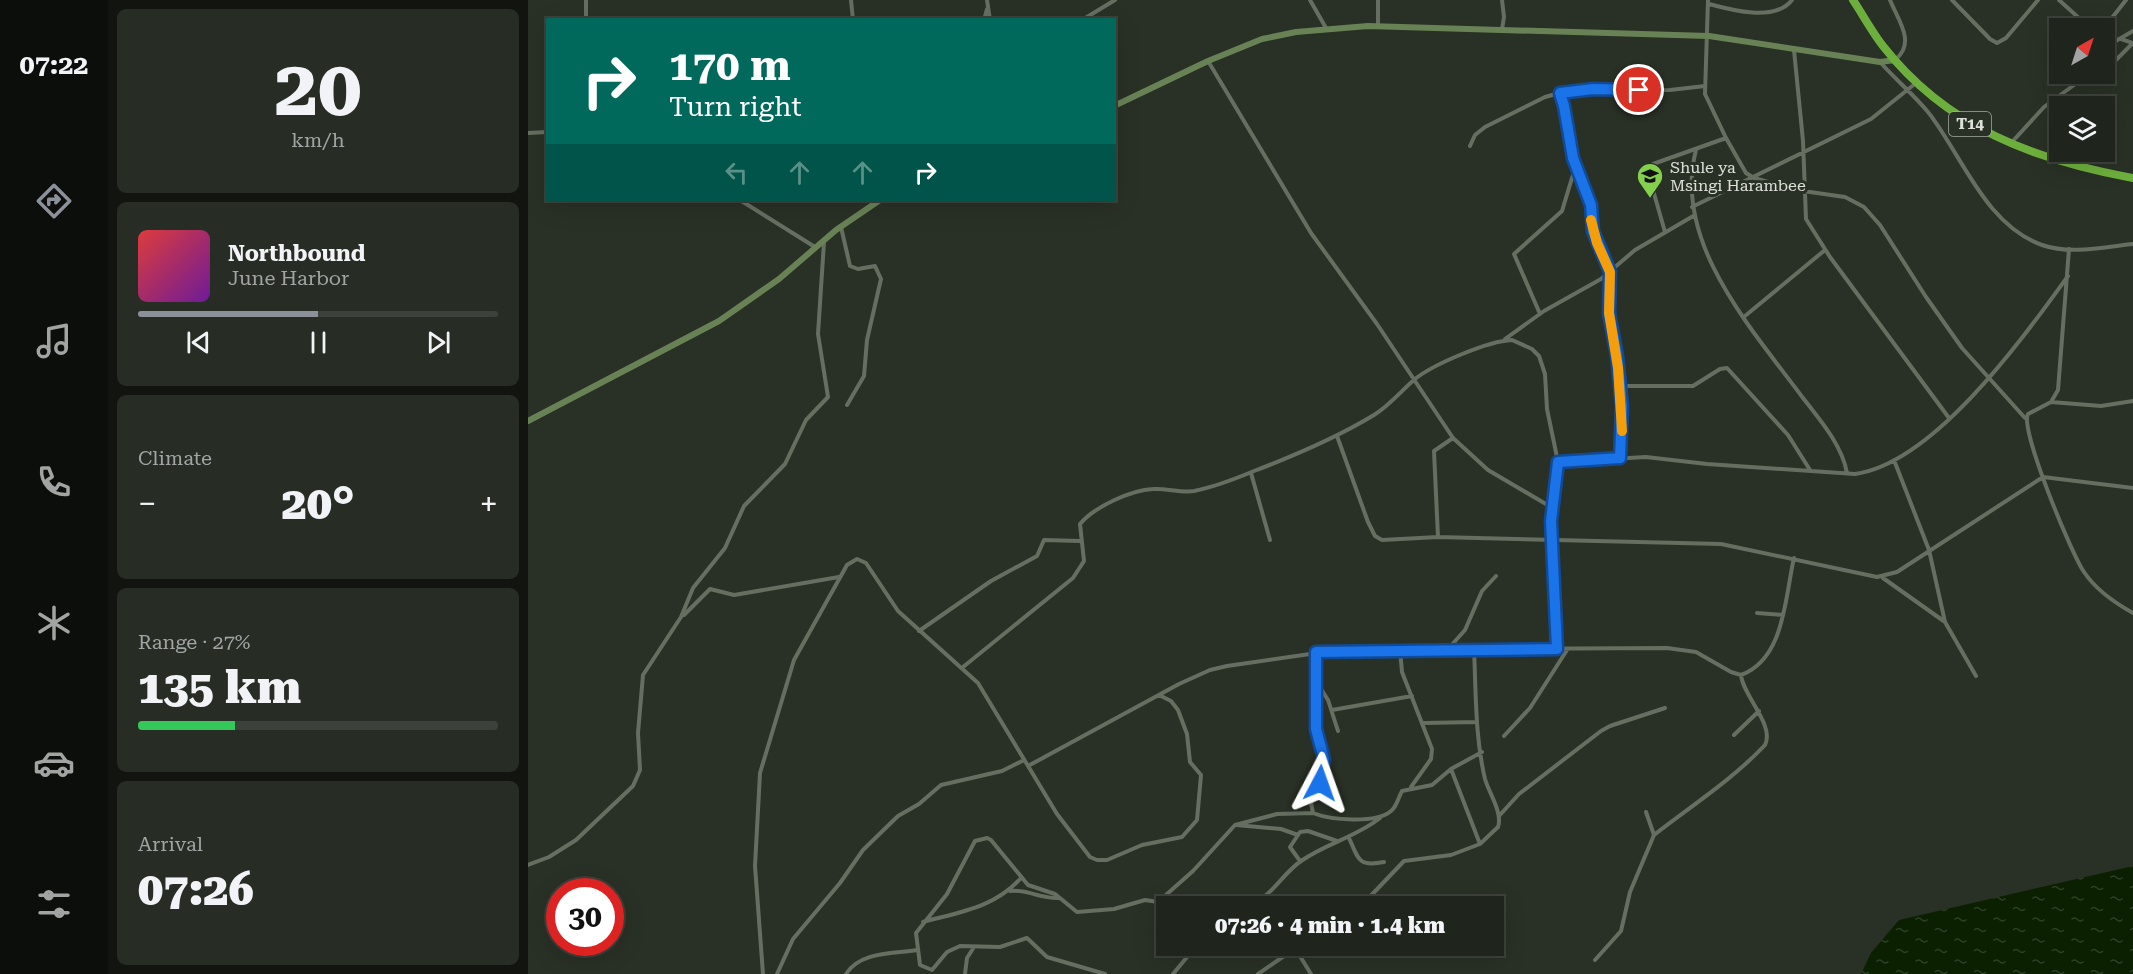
<!DOCTYPE html>
<meta charset="utf-8">
<style>
body{margin:0;font-family:"Roboto Serif",serif;background:#272c25;color:#f1f3f6;height:100vh;display:flex;flex-direction:column;font-size:22px;white-space:nowrap}
*{box-sizing:border-box;margin:0}
p{font-size:20px;color:#a1a4a3}
.icon{flex:none;width:33px;height:33px;fill:none;stroke:currentColor;stroke-width:2;stroke-linecap:round;stroke-linejoin:round}
.map{position:relative;flex:1;overflow:hidden}
.details{display:flex;flex-direction:column;gap:9px;padding:9px;background:#11140f;width:420px}
.details>*{flex:none}
.banner{position:absolute;left:18px;top:18px;width:570px;height:183px;border-radius:0px;box-shadow:0 6px 24px #0002,0 0 0 2px #3c413b;background:#00695c;color:#fff;overflow:hidden}
.needle{width:39px;rotate:39deg}
.fabs{position:absolute;left:1521px;top:18px;display:grid;gap:12px}
.fabs a{display:grid;place-items:center;width:66px;height:66px;border-radius:0px;background:#1f241c;box-shadow:0 6px 24px #0002,0 0 0 2px #3c413b;font-size:30px}
.speed{position:absolute;left:18px;top:878px;display:flex;gap:12px;font-size:30px;font-weight:700;text-align:center}
.speed>*{display:grid;place-content:center;width:78px;height:78px;border-radius:50%;background:#1f241c;box-shadow:0 6px 24px #0002,0 0 0 2px #3c413b;line-height:1}
.speed .limit{border:9px solid #d22;background:#fff;color:#111}
.pin{position:absolute;display:grid;place-items:center;width:51px;height:51px;color:#fff;margin:-26px;border:3px solid #fff;border-radius:50%;box-shadow:0 2px 6px #0007}
.me{position:absolute;width:66px;margin:-33px;rotate:4deg;stroke-linejoin:round;filter:drop-shadow(0 0 4px #0008)}
.turn{display:flex;align-items:center;gap:21px;height:126px;padding:0 24px;font-size:27px}
.turn .icon{width:78px;height:78px;stroke-width:2.5}
.turn b{display:block;font-size:42px;line-height:51px}
.lanes{display:flex;align-items:center;height:57px;padding:0 24px;background:#0003;justify-content:center;gap:30px;direction:ltr}
.lanes .off{opacity:.35}
.big{font-size:45px;font-weight:800;line-height:1.1}
.details .card{flex:1;display:flex;flex-direction:column;justify-content:center;gap:9px;min-width:0;padding:0 21px;border-radius:9px;background:#272c25}
.details .dial{align-items:center;gap:0}
.dial b{font-size:78px;line-height:1}
.song{display:flex;align-items:center;gap:18px}
.cover{width:72px;height:72px;border-radius:9px;background:linear-gradient(135deg,hsl(0 70% 55%),hsl(280 70% 35%))}
.played{height:6px;border-radius:3px;background:linear-gradient(90deg,#8c9099 50%,#3c413b 50%)}
.keys{display:flex;justify-content:space-around;direction:ltr}
.heat{display:flex;justify-content:space-between;align-items:center;font-size:33px;direction:ltr}
.charge{height:9px;border-radius:4px;background:linear-gradient(90deg,#34c759 27%,#3c413b 0)}
.trip{position:absolute;left:628px;top:896px;width:348px;height:60px;border-radius:0px;background:#1f241c;box-shadow:0 6px 24px #0002,0 0 0 2px #3c413b;font-weight:800;line-height:60px;text-align:center}
main{display:flex;flex:1;min-height:0}
.tab-bar{display:flex;flex-direction:column;width:108px;justify-content:space-around;align-items:center;background:#0c0e0b;color:#a1a4a3}
.tab-bar .icon{width:42px;height:42px}
.tab-bar .on{color:#8c9099}
.tab-bar b{font-size:27px;color:#f1f3f6}
.map>svg:first-child{display:block}
.water{fill:url(#water-ripples)}
.lines{fill:none;stroke-linecap:round;stroke-linejoin:round}
.street{stroke:#666e61;stroke-width:4}
.secondary{stroke:#688256;stroke-width:6}
.highway{stroke:#6daf3c;stroke-width:8}
.route-casing{stroke:#114b97;stroke-width:15}
.route{stroke:#1a73e8;stroke-width:10}
.slow{stroke:#f59e0b;stroke-width:10}
.labels{text-anchor:middle;stroke-width:6;stroke-linejoin:round;paint-order:stroke}
.shield{fill:#293025;stroke:#a6aba3;stroke-width:1.5}
.shield-label{font-size:15px;font-weight:bold;fill:#dbe0d9}
.poi-label{font-size:16px;fill:#dbe0d9;stroke:#293025;text-anchor:start}
</style>
<main>
<nav class="tab-bar">
<b>07:22</b>
<svg class="icon on" aria-label="directions" viewBox="0 0 24 24"><path d="M12 3l9 9-9 9-9-9zM9 14v-3h6M13 9l2 2-2 2"/></svg>
<svg class="icon" aria-label="music" viewBox="0 0 24 24"><path d="M9 18V5l10-2v13"/><circle cx="6" cy="18" r="3"/><circle cx="16" cy="16" r="3"/></svg>
<svg class="icon" aria-label="phone" viewBox="0 0 24 24"><path d="M5 4h4l2 5-3 2q2 4 5 5l2-3 5 2v4C11 20 4 13 5 4z"/></svg>
<svg class="icon" aria-label="climate" viewBox="0 0 24 24"><path d="M12 3v18M4 7l16 10M4 17L20 7"/></svg>
<svg class="icon" aria-label="car" viewBox="0 0 24 24"><path d="M5 17H2v-5l4-1 3-4h7l3 4 3 1v5h-3M9 17h6M6 11h13"/><circle cx="7" cy="17" r="2"/><circle cx="17" cy="17" r="2"/></svg>
<svg class="icon" aria-label="filters" viewBox="0 0 24 24"><path d="M4 7h16M4 17h16"/><circle cx="9" cy="7" r="2"/><circle cx="15" cy="17" r="2"/></svg>
</nav>
<section class="details">
<div class="card dial"><b>20</b><p>km/h</p></div>
<div class="card">
<div class="song"><i class="cover"></i><div><b>Northbound</b><p>June Harbor</p></div></div>
<div class="played"></div>
<div class="keys"><svg class="icon" aria-label="previous" viewBox="0 0 24 24"><path d="M18 5L8 12l10 7zM5 5v14"/></svg><svg class="icon" aria-label="pause" viewBox="0 0 24 24"><path d="M8 5v14M16 5v14"/></svg><svg class="icon" aria-label="next" viewBox="0 0 24 24"><path d="M6 5l10 7-10 7zM19 5v14"/></svg></div>
</div>
<div class="card"><p>Climate</p>
<div class="heat"><a>−</a><b class="big">20°</b><a>+</a></div>
</div>
<div class="card"><p>Range · 27%</p><b class="big">135 km</b><div class="charge"></div></div>
<div class="card"><p>Arrival</p><b class="big">07:26</b></div>
</section>
<div class="map">
<svg width="1605" height="974" viewBox="0 0 1605 974">
<defs>
<pattern id="water-ripples" width="26" height="14" patternUnits="userSpaceOnUse" patternTransform="scale(1.5)"><rect width="26" height="14" fill="#0a2000"/><path d="M2 4q2-2 4 0t4 0M15 11q2-2 4 0t4 0" fill="none" stroke="#2d4025"/></pattern>
</defs>
<rect width="100%" height="100%" fill="#293025"/>
<path class="water" d="M1605 866V974H1333L1343 953 1371 920Z"/>
<g class="lines">
<path class="street" d="M323 0 325 20
M459 0 462 20
M782 0 798 28
M850 0V26
M974 0 976 17 974 29
M1180 0 1177 94 1198 138 1218 173 1226 178 1268 190 1317 197 1336 207 1352 225 1398 297 1434 348 1497 418
M1362 0C1370 20 1388 42 1368 59
M1424 0 1462 39 1469 43 1478 38 1510 0
M1531 0 1562 28
M1181 4C1203 10 1247 22 1264 0
M58 20V0
M456 20 459 9
M554 20 587 0
M1576 28 1598 0
M1576 39 1586 42 1605 31
M1266 50 1275 141 1278 219 1302 257 1421 418
M680 61 783 233 849 324 925 438 960 470 1023 507
M1352 62C1367 79 1386 95 1400 112 1434 155 1457 225 1514 245 1543 255 1576 247 1605 244
M1576 65 1587 61 1605 43 1593 39
M1032 93 1036 106 1045 158 1063 205 1065 231 1082 271 1081 313 1089 356 1094 406 1092 458
M0 133 20 132
M1484 142 1516 107 1561 74
M942 146 947 135 957 127 1017 97 1039 91 1142 90 1177 86
M1168 150C1144 242 1224 329 1275 398 1292 420 1314 445 1319 473
M212 200 287 247
M1164 207 1343 119 1388 83
M313 227 322 266 330 269 347 266 353 279 339 340 336 376 319 405
M1137 232 1119 169 1125 164 1198 138
M1541 249 1530 390 1523 402 1500 414C1491 428 1544 555 1556 572 1568 590 1587 603 1605 613
M1012 314 986 254 1034 211 1047 168
M1217 316 1297 250
M977 339 1016 311 1073 279 1107 250 1167 215
M1092 386H1165L1192 369 1199 368 1260 435 1282 470
M1523 402 1573 406 1605 401
M809 436 840 522 847 536 854 540 910 537 1193 544 1349 577 1369 572 1515 477 1605 488
M1366 460 1401 550 1417 622
M1030 462 1118 457 1179 464 1327 474C1406 463 1495 338 1540 276
M723 473 742 540
M910 537 906 451 925 438
M1355 578 1417 622 1448 676
M1229 613 1255 615
M156 615 182 589 206 595 311 577
M391 631 463 581 509 556 516 540 552 541
M921 648 937 630 954 591 968 576
M872 650 874 672 904 749 903 759 883 787
M788 652V729L796 768 783 803 785 813C802 820 848 824 863 811 869 806 870 798 874 791L904 785 923 769 954 752
M435 667 545 578 556 561 552 524C566 507 603 490 625 489 638 488 653 493 666 491 686 487 707 479 726 471 768 455 808 438 846 415 862 405 873 391 887 379 906 364 960 341 984 340L1004 349 1011 356 1017 374 1019 409 1030 462 1023 521 1029 649
M788 681 800 700 810 731
M804 710 884 696
M896 723 949 722
M1206 735 1231 711
M976 736 1002 708 1039 650
M500 766 651 684 682 670 699 666 810 650 1139 648 1168 652 1203 672 1213 675C1257 659 1257 596 1266 558
M923 769 952 844
M971 816 991 794 1073 731 1082 726 1137 708
M708 825 753 829 770 835
M1126 835C1163 806 1204 780 1237 745 1247 725 1215 696 1213 675
M821 838C831 860 830 867 856 862
M772 861 762 847 772 832 780 831 809 841
M0 865 21 857 48 840 105 786 112 770 110 733 115 675 153 617 165 588 197 548 216 506 257 464 278 420 300 397 290 334 296 242
M482 891C499 889 513 899 531 898
M720 906C744 897 753 875 773 861 799 843 828 837 852 818
M833 906 876 861 923 855 952 844 970 827C975 813 961 793 957 779 947 737 948 692 946 649
M395 922C432 912 466 908 493 878
M724 945H734
M747 945 757 955
M767 948 783 974
M1067 960 1093 931 1102 892 1126 835 1118 812
M235 974 227 866 232 773 266 660 319 565 329 559 338 563 370 611 450 683 529 814 562 857 569 860H579L614 845 654 837 669 820 673 775 662 762 659 734 650 710 643 701 631 695
M249 974 265 939 312 883 335 850 370 816 391 804 413 785 474 771 496 760
M318 974C332 951 366 954 389 950
M437 974 439 958 446 947
M577 974 519 957 499 938 472 947 432 946 419 952 404 970 392 965 388 933 419 894 447 841 459 838 463 840 500 885 527 894 549 912 586 909 617 900 630 902 665 871 707 825 749 814 785 813
M645 974 669 945
M730 974 772 945"/>
<path class="secondary" d="M586 106 680 61 734 39 768 32 840 26 1181 36 1352 62 1367 60
M0 421 191 321 251 279 308 230 352 200"/>
<path class="highway" d="M1325 0C1335 15 1344 32 1355 46 1419 128 1507 160 1605 178"/>
</g>
<g class="lines">
<g class="route-casing">
<path id="route" d="M792 783 796 759 788 729V652L1029 649 1023 521 1030 462 1092 458 1094 406 1089 356 1081 313 1082 272 1065 231 1063 205 1045 158 1036 106 1032 93 1065 89 1111 90"/>
</g>
<use href="#route" class="route"/>
<path class="slow" d="M1063 220 1069 243 1082 272 1081 313 1090 368 1094 431"/>
</g>
<defs>
<g id="school-pin" transform="scale(1.35)"><path d="M0 17L-7.5 6A9.5 9.5 0 1 1 7.5 6Z" fill="#84d04e" stroke="#293025"/><path d="M0-5L7-2L0 1L-7-2ZM-4 1L0 2.5L4 1V4Q0 6-4 4Z" fill="#111"/></g>
</defs>
<g fill-rule="evenodd">
<use href="#school-pin" x="1122" y="176"/>
</g>
<g class="labels">
<rect class="shield" x="1421" y="112" width="42" height="24" rx="4.5"/>
<g class="shield-label">
<text x="1442" y="129">T14</text>
</g>
<g class="poi-label">
<text x="1142" y="173">Shule ya<tspan x="1142" dy="18">Msingi Harambee</tspan></text>
</g>
</g>
</svg>
<div class="fabs">
<a><svg class="needle" viewBox="-14 -14 28 28"><path d="M0-13l5 13h-10z" fill="#e53935"/><path d="M0 13l5-13h-10z" fill="#a1a4a3"/></svg></a>
<a><svg class="icon" aria-label="layers" viewBox="0 0 24 24"><path d="M12 4l9 5-9 5-9-5zM3 14l9 5 9-5"/></svg></a>
</div>
<div class="speed"><div class="limit">30</div></div>
<div class="pin" style="left:1111px;top:90px;background:#d93025"><svg class="icon" aria-label="arrive" viewBox="0 0 24 24"><path d="M6 21V4h12l-3 4 3 4H6"/></svg></div>
<svg class="me" style="left:792px;top:783px" viewBox="-20 -20 40 40"><path d="M0-17L14 15 0 8-14 15z" fill="#1a73e8" stroke="#fff" stroke-width="4"/></svg>
<div class="trip">07:26 · 4 min · 1.4 km</div>
<div class="banner">
<div class="turn"><svg class="icon" aria-label="right" viewBox="0 0 24 24"><path d="M7 20v-9h11M14 6l5 5-5 5"/></svg><div><b>170 m</b>Turn right</div></div>
<div class="lanes"><svg class="icon off" aria-label="left" viewBox="0 0 24 24"><path d="M17 20v-9H6M10 6l-5 5 5 5"/></svg><svg class="icon off" aria-label="ahead" viewBox="0 0 24 24"><path d="M12 20V5M6 11l6-6 6 6"/></svg><svg class="icon off" aria-label="ahead" viewBox="0 0 24 24"><path d="M12 20V5M6 11l6-6 6 6"/></svg><svg class="icon" aria-label="right" viewBox="0 0 24 24"><path d="M7 20v-9h11M14 6l5 5-5 5"/></svg></div>
</div>
</div>
</main>
